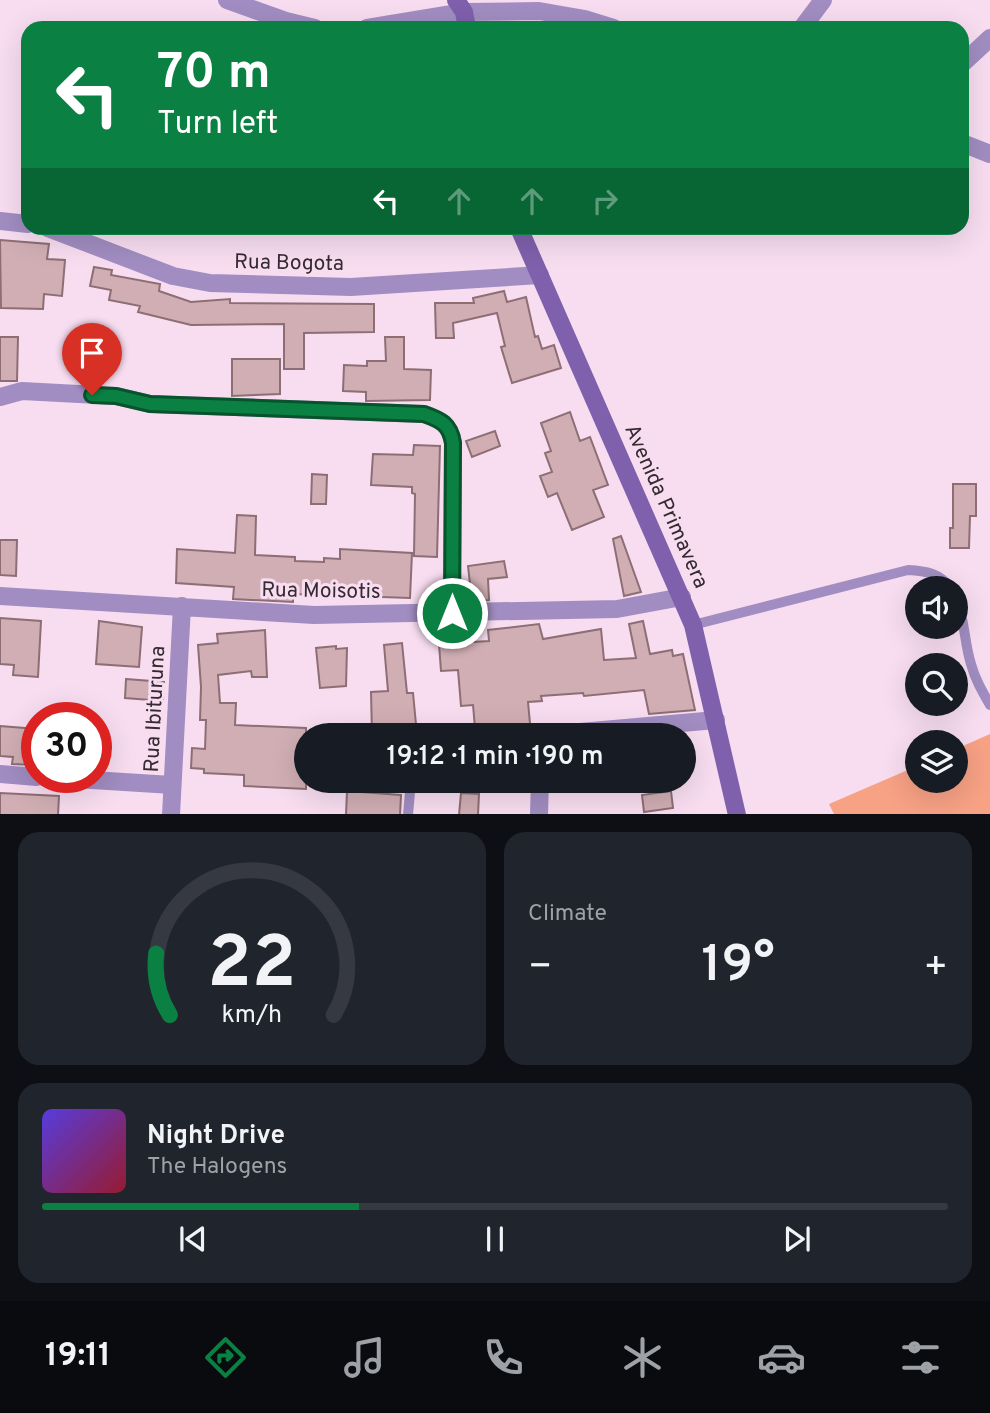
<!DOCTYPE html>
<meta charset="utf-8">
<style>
body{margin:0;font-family:Overpass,sans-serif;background:#20242c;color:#f1f3f6;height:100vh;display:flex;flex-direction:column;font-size:26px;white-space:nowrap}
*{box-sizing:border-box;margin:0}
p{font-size:23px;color:#9ea1a6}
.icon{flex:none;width:38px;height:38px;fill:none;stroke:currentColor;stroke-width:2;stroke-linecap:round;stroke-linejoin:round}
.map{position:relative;height:814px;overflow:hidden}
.sheet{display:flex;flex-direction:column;gap:18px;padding:18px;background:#0d0f14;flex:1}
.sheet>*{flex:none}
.banner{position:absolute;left:21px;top:21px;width:948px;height:214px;border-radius:21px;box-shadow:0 7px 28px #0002;background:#0b8043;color:#fff;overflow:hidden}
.tools{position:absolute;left:905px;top:576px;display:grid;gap:14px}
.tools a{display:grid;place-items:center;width:63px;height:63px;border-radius:50%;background:#171b24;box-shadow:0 7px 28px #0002;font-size:35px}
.speed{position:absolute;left:21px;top:702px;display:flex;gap:14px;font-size:35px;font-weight:700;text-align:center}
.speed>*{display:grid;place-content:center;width:91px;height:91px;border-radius:50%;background:#171b24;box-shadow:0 7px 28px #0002;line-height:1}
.speed .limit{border:10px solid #d22;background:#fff;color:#111}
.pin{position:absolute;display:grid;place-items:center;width:60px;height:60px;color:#fff;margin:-72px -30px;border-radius:50% 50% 50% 0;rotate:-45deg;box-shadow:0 0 7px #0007}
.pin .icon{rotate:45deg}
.me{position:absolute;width:77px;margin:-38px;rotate:0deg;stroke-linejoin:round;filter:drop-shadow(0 0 5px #0008)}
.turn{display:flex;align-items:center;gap:24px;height:147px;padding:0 21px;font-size:32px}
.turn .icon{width:91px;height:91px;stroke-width:2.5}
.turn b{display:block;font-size:49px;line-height:60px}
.lanes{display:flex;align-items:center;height:66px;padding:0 21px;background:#0003;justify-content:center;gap:35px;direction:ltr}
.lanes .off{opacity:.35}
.big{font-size:52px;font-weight:600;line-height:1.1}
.sheet .card{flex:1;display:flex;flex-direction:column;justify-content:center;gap:10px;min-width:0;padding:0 24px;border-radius:21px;background:#20242c}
.sheet .dial{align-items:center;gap:0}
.dial svg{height:182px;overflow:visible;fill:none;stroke:#363941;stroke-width:7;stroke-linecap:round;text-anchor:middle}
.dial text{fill:#f1f3f6;stroke:none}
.song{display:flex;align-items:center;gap:21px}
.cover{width:84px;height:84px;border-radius:10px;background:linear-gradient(135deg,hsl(250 70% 55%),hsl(350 70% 35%))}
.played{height:7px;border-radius:4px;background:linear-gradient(90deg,#0b8043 35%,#363941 35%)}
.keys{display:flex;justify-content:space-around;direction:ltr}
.heat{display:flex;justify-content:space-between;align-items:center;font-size:38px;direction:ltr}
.sheet .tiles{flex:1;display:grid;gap:18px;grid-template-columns:1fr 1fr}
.card:last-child{grid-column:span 2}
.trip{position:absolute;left:294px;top:723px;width:402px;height:70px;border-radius:35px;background:#171b24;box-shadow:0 7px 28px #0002;font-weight:600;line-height:70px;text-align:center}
.menu{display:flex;height:112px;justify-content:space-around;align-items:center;background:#090b0e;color:#9ea1a6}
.menu .icon{width:49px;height:49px}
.menu .active{color:#0b8043}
.menu b{font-size:32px;color:#f1f3f6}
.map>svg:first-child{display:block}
.green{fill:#f7a185}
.building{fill:#d0aeb4;stroke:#8d6e74;stroke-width:2}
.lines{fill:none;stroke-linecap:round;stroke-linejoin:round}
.lane{stroke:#a18dc1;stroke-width:10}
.street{stroke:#a18dc1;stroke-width:18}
.secondary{stroke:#7f60ac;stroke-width:18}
.route-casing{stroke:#07532c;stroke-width:18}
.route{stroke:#0b8043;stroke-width:12}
.labels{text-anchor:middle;stroke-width:6;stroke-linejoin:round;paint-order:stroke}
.street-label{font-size:21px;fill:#342a31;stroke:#f8ddf1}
</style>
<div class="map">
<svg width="990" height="815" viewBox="0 0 990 815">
<rect width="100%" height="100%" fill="#f8ddf1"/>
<path class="green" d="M990 734V814H834L829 804 917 766V780H956V749Z"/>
<path class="building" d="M0 240 49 244 47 259 65 260 62 296 44 294 43 309 1 308Z
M94 267 112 270 111 275 160 284 159 291 191 302 230 299V303L374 304V332L304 333V369H284V324L191 325 138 312 140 306 109 300 111 290 90 286Z
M504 291 507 302 526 297 535 337 538 336 542 349 554 345 561 368 512 383 501 347 505 346 497 313 453 323 454 338H436L435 303H474L473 298Z
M0 337H18L17 381H0Z
M385 337H404V369L431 370 430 400 366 401V392L343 391 344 365 367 366V361H386Z
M232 359H280V394L232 396Z
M570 412 580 441 590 437 608 485 593 490 604 517 572 530 557 493 548 497 540 476 552 472 545 453 551 451 541 423Z
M495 431 500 446 472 457 466 441Z
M414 445 440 446 437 557 414 556 415 494 412 493V487L371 485 373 454 413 455Z
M312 474 327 475 326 504H311Z
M953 484H976V516H970L969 548H950V528H953Z
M237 515 256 516 255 555 295 557V561L324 562V558L340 559V549L412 553 410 598 293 594V602L233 599 234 587 176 583 177 549 235 553Z
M621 536 641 592 624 596 613 539Z
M0 540H17L16 576 0 575Z
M504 561 507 577 488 579 489 600 467 601V584H470L468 566Z
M0 618 41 621 38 677 13 675 14 665 0 664Z
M99 621 142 627 139 667 96 664Z
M643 621 650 654 672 650 673 656 683 654 695 710 649 714 644 690 584 696 583 693 541 696 542 701 528 702 531 734 514 735 513 725 475 728 473 705 461 706 458 670 441 671 439 644 489 641 488 630 539 624 543 639 601 629 604 660 636 658 629 624Z
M265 630 267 677H252L251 671 218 675 220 703H236L235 725 306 728V789L244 786V775L204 773V769L191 768 192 748 205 749 206 720H200L201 687 198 645 218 643 217 634Z
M402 643 407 693H413L417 735H372L371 692 388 691 384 645Z
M336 646V649L347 648 346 686 320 688 316 648Z
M126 679 164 682 163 701 125 698Z
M0 726 37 729 35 765 12 764 13 757 0 756Z
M347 791 401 795 400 815H346Z
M671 791 673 808 644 812 642 795Z
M0 793 59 796 58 815H0Z
M461 793 479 794 478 815H459Z"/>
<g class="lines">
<path class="lane" d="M956 598C965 619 964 642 971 664 975 679 982 691 990 705
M693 625 908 570C926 571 939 573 951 588
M494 780 540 781
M408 815 411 780"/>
<path class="street" d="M227 0 286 21 315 28
M367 28 464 12 539 11 585 19 614 28
M802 28 823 0
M962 64 990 38
M962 143 990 154
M0 221 28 224
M48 228 173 276 210 283 351 287 540 275
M0 397 22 391 116 396 150 404 424 414C441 420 450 424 453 443L452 613
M0 596 314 615 617 609 682 597
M546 735 716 720
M0 774 37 777
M44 777 172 785
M171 815 182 606
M539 815 540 780"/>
<path class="secondary" d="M456 0 464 12 467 28
M519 228 693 625 737 815"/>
</g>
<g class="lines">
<g class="route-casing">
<path id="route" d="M92 395 116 396 150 404 424 414C441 420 450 424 453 443L452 613"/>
</g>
<use href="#route" class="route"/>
</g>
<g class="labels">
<g class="street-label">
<text transform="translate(289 262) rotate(1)" y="7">Rua Bogota</text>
<text transform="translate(667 506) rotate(66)" y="7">Avenida Primavera</text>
<text transform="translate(321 590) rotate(1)" y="7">Rua Moisotis</text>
<text transform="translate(154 709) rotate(-87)" y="7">Rua Ibituruna</text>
</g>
</g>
</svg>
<div class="tools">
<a><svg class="icon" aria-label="sound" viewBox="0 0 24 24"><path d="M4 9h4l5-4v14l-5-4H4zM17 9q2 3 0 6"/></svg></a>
<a><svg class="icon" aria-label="search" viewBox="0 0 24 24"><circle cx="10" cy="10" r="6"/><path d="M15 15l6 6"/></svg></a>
<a><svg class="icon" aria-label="layers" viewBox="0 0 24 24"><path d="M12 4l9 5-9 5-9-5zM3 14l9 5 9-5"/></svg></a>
</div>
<div class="speed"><div class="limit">30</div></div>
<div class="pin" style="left:92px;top:395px;background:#d93025"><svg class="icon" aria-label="arrive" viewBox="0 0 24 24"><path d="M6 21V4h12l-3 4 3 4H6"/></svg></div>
<svg class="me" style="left:452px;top:613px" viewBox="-20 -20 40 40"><circle r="17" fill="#0b8043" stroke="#fff" stroke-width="3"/><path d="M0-11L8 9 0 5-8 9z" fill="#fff"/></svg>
<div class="trip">19:12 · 1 min · 190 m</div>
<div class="banner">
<div class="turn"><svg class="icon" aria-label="left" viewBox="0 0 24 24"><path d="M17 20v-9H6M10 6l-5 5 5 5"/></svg><div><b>70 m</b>Turn left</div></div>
<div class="lanes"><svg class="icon" aria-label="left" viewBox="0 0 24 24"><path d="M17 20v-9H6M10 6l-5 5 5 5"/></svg><svg class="icon off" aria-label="ahead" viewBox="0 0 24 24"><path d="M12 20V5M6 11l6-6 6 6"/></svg><svg class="icon off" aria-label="ahead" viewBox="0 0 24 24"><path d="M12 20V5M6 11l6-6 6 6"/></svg><svg class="icon off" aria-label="right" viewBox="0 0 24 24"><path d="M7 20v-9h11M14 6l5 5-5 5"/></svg></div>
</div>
</div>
<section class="sheet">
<div class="tiles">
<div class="card dial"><svg viewBox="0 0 100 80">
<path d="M14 69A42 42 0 1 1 86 69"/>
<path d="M14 69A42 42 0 0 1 8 42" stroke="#0b8043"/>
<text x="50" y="56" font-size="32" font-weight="700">22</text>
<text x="50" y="72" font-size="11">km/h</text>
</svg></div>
<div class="card"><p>Climate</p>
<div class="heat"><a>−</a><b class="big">19°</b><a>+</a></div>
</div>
<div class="card">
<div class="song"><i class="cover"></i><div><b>Night Drive</b><p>The Halogens</p></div></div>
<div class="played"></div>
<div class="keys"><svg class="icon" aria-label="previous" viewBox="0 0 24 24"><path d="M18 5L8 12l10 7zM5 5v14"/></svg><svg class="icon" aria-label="pause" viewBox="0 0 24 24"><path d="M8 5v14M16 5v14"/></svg><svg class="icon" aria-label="next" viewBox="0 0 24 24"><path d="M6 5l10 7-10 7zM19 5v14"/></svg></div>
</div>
</div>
</section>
<nav class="menu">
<b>19:11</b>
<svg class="icon active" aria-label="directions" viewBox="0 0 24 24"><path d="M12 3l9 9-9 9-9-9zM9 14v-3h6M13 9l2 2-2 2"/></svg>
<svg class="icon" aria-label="music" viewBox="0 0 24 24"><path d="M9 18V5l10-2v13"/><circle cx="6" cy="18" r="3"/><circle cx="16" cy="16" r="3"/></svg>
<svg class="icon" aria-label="phone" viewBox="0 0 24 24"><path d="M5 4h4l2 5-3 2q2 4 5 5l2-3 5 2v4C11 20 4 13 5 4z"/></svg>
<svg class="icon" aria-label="climate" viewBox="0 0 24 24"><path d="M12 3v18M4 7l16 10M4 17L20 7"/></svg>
<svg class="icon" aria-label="car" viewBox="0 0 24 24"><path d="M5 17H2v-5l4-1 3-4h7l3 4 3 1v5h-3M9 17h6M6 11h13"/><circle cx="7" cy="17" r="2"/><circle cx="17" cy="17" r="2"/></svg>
<svg class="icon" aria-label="filters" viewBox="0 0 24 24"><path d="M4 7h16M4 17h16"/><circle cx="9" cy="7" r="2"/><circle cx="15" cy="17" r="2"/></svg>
</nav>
